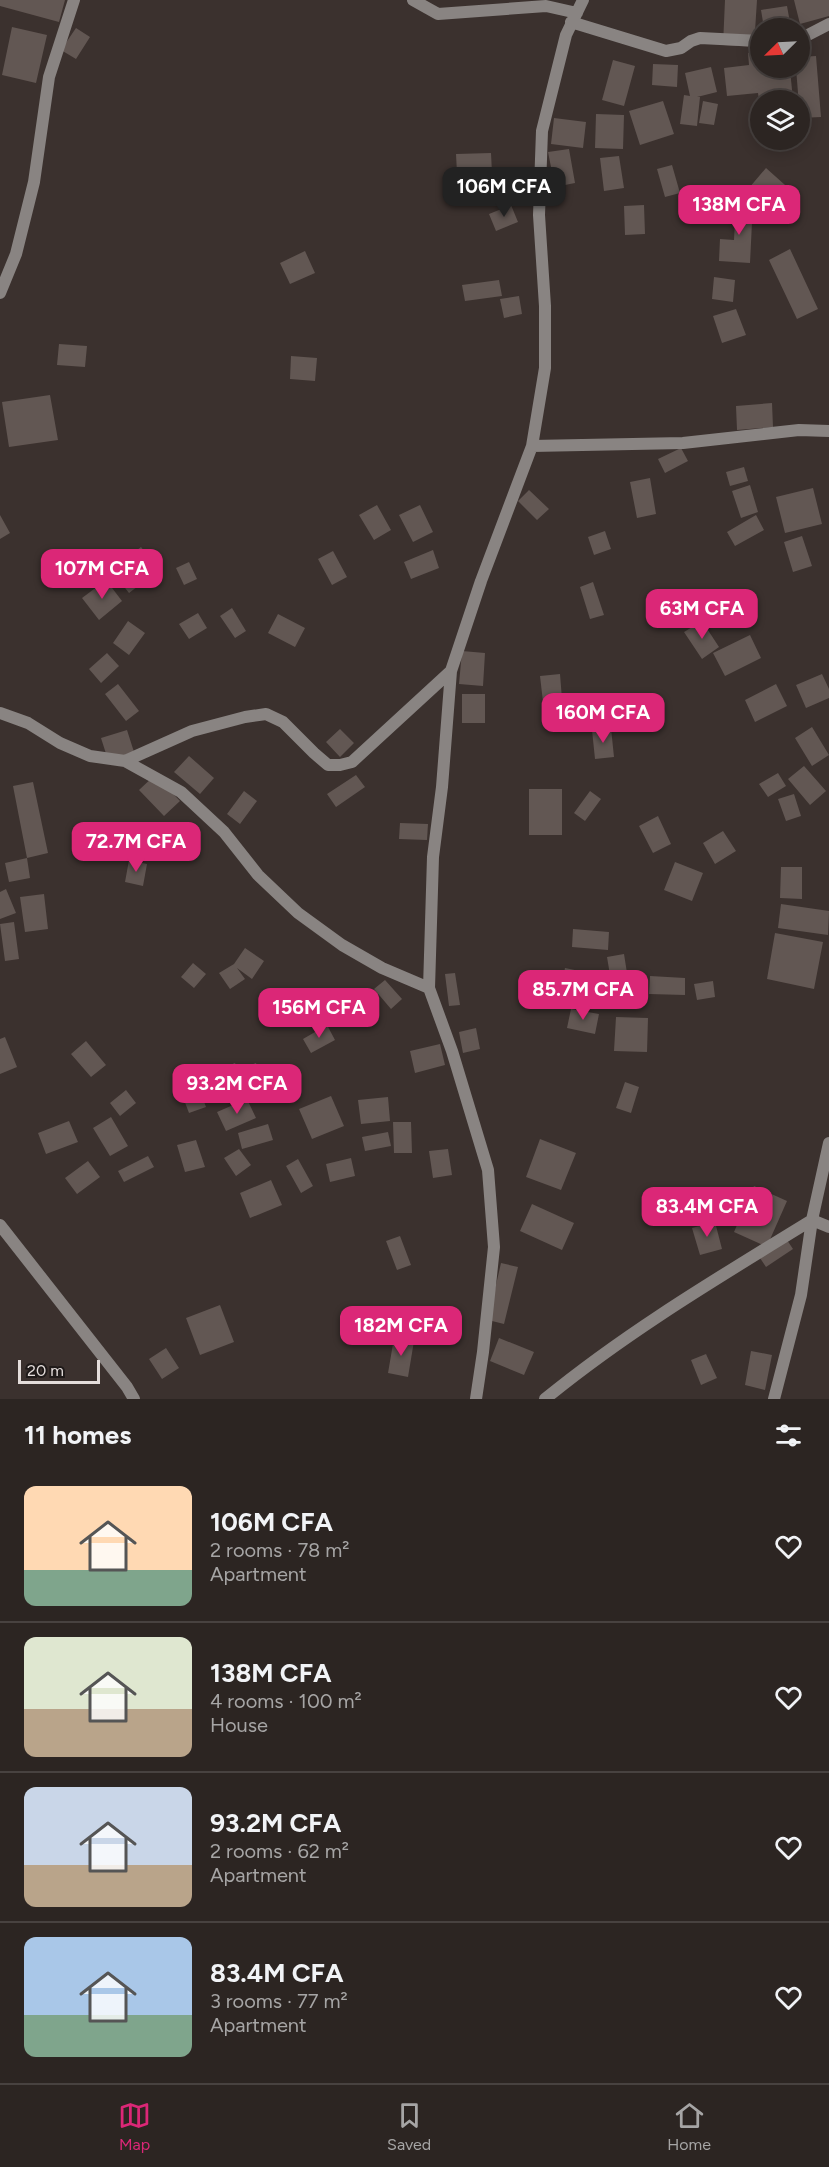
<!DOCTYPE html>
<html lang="en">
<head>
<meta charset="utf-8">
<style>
  body { margin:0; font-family:Figtree,sans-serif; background:#342d2a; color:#f1f3f6; height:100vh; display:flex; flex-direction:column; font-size:22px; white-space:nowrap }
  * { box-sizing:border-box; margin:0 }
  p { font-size:20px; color:#a6a5a5 }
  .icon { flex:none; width:33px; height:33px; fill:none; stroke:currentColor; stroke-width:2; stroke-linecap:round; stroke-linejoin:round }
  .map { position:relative; height:1399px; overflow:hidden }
  .panel { display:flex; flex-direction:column; background:#2c2522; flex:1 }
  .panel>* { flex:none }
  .needle { width:39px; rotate:246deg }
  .buttons { position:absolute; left:750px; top:18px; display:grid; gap:12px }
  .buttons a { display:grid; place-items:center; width:60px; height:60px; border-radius:50%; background:#2c2522; box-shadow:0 3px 15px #0003,0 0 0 2px #484240; font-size:30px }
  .scale { position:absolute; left:18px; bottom:15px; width:82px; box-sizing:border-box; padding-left:6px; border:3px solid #e4dddb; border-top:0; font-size:16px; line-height:21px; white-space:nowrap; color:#e4dddb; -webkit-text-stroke:4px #1f1a19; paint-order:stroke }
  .price { position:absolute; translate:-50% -51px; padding:0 14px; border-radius:12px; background:#db2777; color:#fff; font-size:20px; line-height:39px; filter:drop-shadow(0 2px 3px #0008) }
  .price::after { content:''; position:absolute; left:50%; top:36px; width:18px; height:14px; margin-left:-9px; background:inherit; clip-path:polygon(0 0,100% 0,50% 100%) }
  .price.active { background:#222; color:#fff }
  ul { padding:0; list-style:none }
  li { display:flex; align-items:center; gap:18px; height:150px; padding:0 24px }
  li+li { border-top:2px solid #484240 }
  li span { display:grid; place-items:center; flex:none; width:168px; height:120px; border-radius:12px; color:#555 }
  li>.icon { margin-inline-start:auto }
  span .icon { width:72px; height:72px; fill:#fffc; stroke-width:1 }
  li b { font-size:26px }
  h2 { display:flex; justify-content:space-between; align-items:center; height:72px; padding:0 24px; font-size:26px }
  .tabs { display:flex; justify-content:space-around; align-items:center; height:84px; border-top:2px solid #484240; background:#2c2522; font-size:16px; color:#a6a5a5 }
  .tabs a { display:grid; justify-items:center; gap:3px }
  .tabs .active { color:#db2777 }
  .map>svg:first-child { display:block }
</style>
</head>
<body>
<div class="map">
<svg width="829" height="1399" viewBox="0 0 829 1399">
  <rect width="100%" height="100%" fill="#3b312e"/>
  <path fill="#625753" d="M 0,0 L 65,0 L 59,22 L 0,6 Z
    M 725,0 L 757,0 L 754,47 L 723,45 Z
    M 794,0 L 829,0 L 829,16 L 800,24 Z
    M 787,6 L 791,28 L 764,28 L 761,10 Z
    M 12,27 L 47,35 L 36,83 L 2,75 Z
    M 76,28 L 90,37 L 76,59 L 61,50 Z
    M 760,52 L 760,68 L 769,68 L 770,71 L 790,69 L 793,100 L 759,100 L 758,93 L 727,96 L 724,68 L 749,65 L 748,53 Z
    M 816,56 L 821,117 L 800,118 L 796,68 L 800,68 L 800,57 Z
    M 613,60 L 635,66 L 624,106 L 602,100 Z
    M 653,64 L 678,65 L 677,87 L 652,85 Z
    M 711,67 L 717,92 L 697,97 L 700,97 L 697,126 L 680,124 L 684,95 L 690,96 L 685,73 Z
    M 663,101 L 674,134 L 640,145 L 629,111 Z
    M 703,101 L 718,104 L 714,125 L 699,123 Z
    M 596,114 L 624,115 L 623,149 L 595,148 Z
    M 554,118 L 586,122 L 583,148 L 551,144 Z
    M 569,149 L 575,183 L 555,187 L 548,152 Z
    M 491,153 L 492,173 L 457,173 L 456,154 Z
    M 619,156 L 624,188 L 604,191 L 600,158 Z
    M 672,165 L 680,193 L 665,197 L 657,169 Z
    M 766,168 L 794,193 L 776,212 L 749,188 Z
    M 736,201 L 753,202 L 750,263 L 719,261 L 720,239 L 734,240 Z
    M 511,205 L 518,222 L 496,231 L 489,214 Z
    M 644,205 L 645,234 L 625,235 L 624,206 Z
    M 790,249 L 818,309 L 797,319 L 769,260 Z
    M 305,251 L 315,273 L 290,284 L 280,263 Z
    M 714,277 L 735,280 L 733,302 L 712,299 Z
    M 499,280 L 502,296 L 465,301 L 462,285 Z
    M 519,296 L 522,314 L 504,318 L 500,299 Z
    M 736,309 L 746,335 L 722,343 L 713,316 Z
    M 59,344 L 87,346 L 85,367 L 57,365 Z
    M 291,356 L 317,358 L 315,381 L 290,379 Z
    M 50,395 L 58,440 L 9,447 L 2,402 Z
    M 772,403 L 773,427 L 737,430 L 736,406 Z
    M 681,448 L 688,461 L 665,473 L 658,459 Z
    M 744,467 L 748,481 L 730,486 L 726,472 Z
    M 650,478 L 656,514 L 637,518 L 630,482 Z
    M 750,485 L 758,512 L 741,518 L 732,491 Z
    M 813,488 L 822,524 L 785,533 L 776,497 Z
    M 529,490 L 549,509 L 537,520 L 518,501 Z
    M 377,505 L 391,530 L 374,540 L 359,515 Z
    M 420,505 L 433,532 L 413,542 L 399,515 Z
    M 0,515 L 10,533 L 0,539 Z
    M 756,515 L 764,530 L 735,546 L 727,532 Z
    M 605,531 L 611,549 L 594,555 L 588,537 Z
    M 802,536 L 812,566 L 793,572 L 784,542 Z
    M 141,547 L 159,570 L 129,593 L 111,570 Z
    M 433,550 L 439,568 L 411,579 L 404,562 Z
    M 69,551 L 80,579 L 64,586 L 53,558 Z
    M 333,551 L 347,577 L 332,585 L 318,559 Z
    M 189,562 L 197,579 L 184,585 L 176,568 Z
    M 106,580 L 122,601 L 99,620 L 82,598 Z
    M 593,582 L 604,615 L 590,619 L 580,587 Z
    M 232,608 L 246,631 L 235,638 L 220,616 Z
    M 198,613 L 207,628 L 189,639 L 179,624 Z
    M 278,614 L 305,628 L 295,647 L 268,633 Z
    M 128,621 L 145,633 L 129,655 L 113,643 Z
    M 702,621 L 719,647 L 702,659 L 684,632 Z
    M 750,635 L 761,658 L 725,676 L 713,653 Z
    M 462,651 L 485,653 L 483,686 L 459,684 Z
    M 107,653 L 119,666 L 101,683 L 89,669 Z
    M 560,674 L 562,699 L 543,702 L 540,676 Z
    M 822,674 L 829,689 L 829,698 L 806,708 L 796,685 Z
    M 118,684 L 139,711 L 126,721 L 105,694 Z
    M 776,684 L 787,706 L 755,722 L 745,700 Z
    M 462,694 L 485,694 L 485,723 L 462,723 Z
    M 812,727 L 829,755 L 812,766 L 795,738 Z
    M 611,728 L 614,757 L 595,759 L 592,730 Z
    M 340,729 L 354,743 L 340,757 L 326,742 Z
    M 127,730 L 134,752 L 108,760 L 101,738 Z
    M 189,756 L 214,778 L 200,794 L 174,772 Z
    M 804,766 L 826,791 L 810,805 L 788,779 Z
    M 778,773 L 786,786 L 768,797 L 759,784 Z
    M 155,775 L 180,801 L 164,816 L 139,790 Z
    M 356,775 L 365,787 L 336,807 L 327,794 Z
    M 33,782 L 48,853 L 27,858 L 13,786 Z
    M 529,789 L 562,789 L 562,835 L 529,835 Z
    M 244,791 L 257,801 L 240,824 L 227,814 Z
    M 590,791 L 601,799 L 585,821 L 574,813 Z
    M 794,794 L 801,816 L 786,821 L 778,799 Z
    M 658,816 L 671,844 L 653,853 L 639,826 Z
    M 400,823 L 428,824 L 427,840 L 399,839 Z
    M 723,831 L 736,851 L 715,864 L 703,843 Z
    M 27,858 L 30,878 L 9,882 L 5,863 Z
    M 129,860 L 147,864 L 143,886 L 125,882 Z
    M 675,862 L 703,873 L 692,901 L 664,890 Z
    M 781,867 L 802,867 L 802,899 L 780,898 Z
    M 6,889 L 16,913 L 0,919 L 0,892 Z
    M 44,894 L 48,929 L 25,932 L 20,897 Z
    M 781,904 L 829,911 L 828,935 L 778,928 Z
    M 14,922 L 19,959 L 5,961 L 0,924 Z
    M 573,929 L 609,932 L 608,950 L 572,947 Z
    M 775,933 L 823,942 L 814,989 L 767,979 Z
    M 245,948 L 264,961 L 252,979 L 237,968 L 245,979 L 230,989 L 219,973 L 234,964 Z
    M 624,954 L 627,973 L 610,975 L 607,957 Z
    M 193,963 L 206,974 L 194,988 L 181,977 Z
    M 565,968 L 599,975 L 593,1004 L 559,997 Z
    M 455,973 L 460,1005 L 449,1006 L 445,974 Z
    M 650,976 L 685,978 L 685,995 L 649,994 Z
    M 385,980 L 402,999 L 391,1009 L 374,989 Z
    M 713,981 L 715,997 L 697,1000 L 694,984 Z
    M 571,1009 L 599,1014 L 595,1034 L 567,1028 Z
    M 616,1017 L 648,1018 L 647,1052 L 614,1051 Z
    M 327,1025 L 335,1040 L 311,1053 L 303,1039 Z
    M 476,1028 L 480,1049 L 463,1053 L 459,1032 Z
    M 5,1037 L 17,1067 L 0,1074 L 0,1039 Z
    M 86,1041 L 106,1065 L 91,1077 L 71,1054 Z
    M 440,1044 L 445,1065 L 415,1073 L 410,1051 Z
    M 235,1063 L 238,1070 L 256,1063 L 262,1080 L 245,1086 L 248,1094 L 227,1102 L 215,1071 Z
    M 195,1078 L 206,1107 L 189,1113 L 178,1084 Z
    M 625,1082 L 639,1087 L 631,1113 L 616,1108 Z
    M 126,1090 L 136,1103 L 120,1116 L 110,1103 Z
    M 331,1096 L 344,1126 L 312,1139 L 299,1109 Z
    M 388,1097 L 390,1121 L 361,1124 L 358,1100 Z
    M 247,1099 L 256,1118 L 226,1131 L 217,1112 Z
    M 111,1117 L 128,1146 L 110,1156 L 93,1128 Z
    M 69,1121 L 78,1142 L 46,1154 L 38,1133 Z
    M 393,1122 L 411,1122 L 412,1153 L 394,1153 Z
    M 268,1124 L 273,1140 L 242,1149 L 238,1133 Z
    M 388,1132 L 391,1146 L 365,1151 L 362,1137 Z
    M 540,1139 L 576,1153 L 561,1190 L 526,1177 Z
    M 196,1140 L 205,1167 L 185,1172 L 177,1145 Z
    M 239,1149 L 251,1165 L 236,1176 L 224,1158 Z
    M 448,1149 L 452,1175 L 433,1178 L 429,1151 Z
    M 148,1156 L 154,1167 L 124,1182 L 118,1171 Z
    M 351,1158 L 355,1176 L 330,1182 L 326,1164 Z
    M 298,1159 L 313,1186 L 301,1193 L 286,1166 Z
    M 88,1161 L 100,1177 L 77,1194 L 65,1178 Z
    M 271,1180 L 282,1205 L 250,1218 L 240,1193 Z
    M 754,1186 L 787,1201 L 768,1244 L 783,1234 L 793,1249 L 766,1267 L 756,1252 L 765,1246 L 734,1232 Z
    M 532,1204 L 574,1223 L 562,1250 L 520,1231 Z
    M 715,1222 L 722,1249 L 700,1255 L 692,1228 Z
    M 400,1236 L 411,1265 L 397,1270 L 386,1241 Z
    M 501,1263 L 518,1267 L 504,1324 L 488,1320 Z
    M 220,1305 L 234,1342 L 200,1355 L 186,1318 Z
    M 394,1338 L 414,1341 L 408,1377 L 388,1373 Z
    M 499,1338 L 534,1352 L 524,1375 L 490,1361 Z
    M 166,1348 L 179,1368 L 162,1379 L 149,1359 Z
    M 751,1351 L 772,1355 L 765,1390 L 745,1385 Z
    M 706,1354 L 717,1378 L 701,1385 L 691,1360 Z"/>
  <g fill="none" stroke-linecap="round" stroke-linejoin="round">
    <path stroke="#898482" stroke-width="12" d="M 413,0 L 438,14 L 546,6 L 577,13
      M 571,22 L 666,51 L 681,48 L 691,41 L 700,38 L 760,41
      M 800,39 L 829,24
      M 0,293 L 16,254 L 34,182 L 49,77 L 74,0
      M 532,446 L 683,443 L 799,430 L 829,431
      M 0,713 L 28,723 L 60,743 L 90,756 L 125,761 L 181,792 L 224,832 L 258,875 L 298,913 L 342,945 L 382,968 L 429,988
      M 125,761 L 192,731 L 245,717 L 266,714 L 283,722 L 314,753 L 328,765 L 340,765 L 352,762 L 451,671
      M 0,1225 L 127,1387 L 134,1399
      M 476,1399 L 483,1352 L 494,1247 L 488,1170 L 452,1051 L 429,988 L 433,857 L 442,787 L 451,671 L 481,581 L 532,446 L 545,368 L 545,306 L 539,215 L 542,131 L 566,35 L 583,0
      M 545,1399 C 628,1331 721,1276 812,1220 L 829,1227
      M 774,1399 L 801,1295 L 812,1220 L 829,1143"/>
  </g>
</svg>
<div class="buttons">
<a><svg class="needle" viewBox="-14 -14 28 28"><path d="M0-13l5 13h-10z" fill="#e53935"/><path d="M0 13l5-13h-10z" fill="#a6a5a5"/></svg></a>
<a><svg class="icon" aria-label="layers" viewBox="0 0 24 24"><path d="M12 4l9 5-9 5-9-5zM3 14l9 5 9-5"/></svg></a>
</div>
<div class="scale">20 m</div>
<b class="price active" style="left:504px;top:218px">106M CFA</b>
<b class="price" style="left:739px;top:236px">138M CFA</b>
<b class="price" style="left:102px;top:600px">107M CFA</b>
<b class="price" style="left:702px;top:640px">63M CFA</b>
<b class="price" style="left:603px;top:744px">160M CFA</b>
<b class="price" style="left:136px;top:873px">72.7M CFA</b>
<b class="price" style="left:583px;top:1021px">85.7M CFA</b>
<b class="price" style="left:319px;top:1039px">156M CFA</b>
<b class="price" style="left:237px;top:1115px">93.2M CFA</b>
<b class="price" style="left:707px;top:1238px">83.4M CFA</b>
<b class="price" style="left:401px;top:1357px">182M CFA</b>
</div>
<section class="panel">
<h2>11 homes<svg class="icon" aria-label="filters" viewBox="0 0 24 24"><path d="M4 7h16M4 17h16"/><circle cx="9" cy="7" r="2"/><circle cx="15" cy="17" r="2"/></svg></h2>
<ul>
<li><span style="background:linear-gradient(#ffd9b3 70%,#7fa58c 0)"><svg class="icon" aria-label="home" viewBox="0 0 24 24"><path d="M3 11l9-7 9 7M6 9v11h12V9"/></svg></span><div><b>106M CFA</b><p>2 rooms · 78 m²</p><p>Apartment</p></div><svg class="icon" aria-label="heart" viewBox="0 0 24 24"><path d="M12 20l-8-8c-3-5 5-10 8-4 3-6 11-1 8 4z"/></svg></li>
<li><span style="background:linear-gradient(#dfe7d0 60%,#b9a48a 0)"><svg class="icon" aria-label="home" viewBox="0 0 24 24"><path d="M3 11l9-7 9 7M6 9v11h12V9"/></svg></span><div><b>138M CFA</b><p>4 rooms · 100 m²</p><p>House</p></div><svg class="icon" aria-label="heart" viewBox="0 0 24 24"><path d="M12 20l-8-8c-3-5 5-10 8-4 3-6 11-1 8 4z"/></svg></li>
<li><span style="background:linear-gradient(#c9d6e8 65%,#b9a48a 0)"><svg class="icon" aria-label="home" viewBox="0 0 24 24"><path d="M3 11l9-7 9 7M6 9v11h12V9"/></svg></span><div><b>93.2M CFA</b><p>2 rooms · 62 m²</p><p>Apartment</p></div><svg class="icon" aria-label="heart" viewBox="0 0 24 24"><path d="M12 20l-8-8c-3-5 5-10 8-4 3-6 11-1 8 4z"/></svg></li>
<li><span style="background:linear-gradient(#a9c7e8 65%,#7fa58c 0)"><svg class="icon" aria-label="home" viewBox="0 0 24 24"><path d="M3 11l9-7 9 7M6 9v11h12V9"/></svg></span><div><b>83.4M CFA</b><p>3 rooms · 77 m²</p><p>Apartment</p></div><svg class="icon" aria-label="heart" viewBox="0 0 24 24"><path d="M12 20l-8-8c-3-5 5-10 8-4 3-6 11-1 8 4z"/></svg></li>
</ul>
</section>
<nav class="tabs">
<a class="active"><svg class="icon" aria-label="map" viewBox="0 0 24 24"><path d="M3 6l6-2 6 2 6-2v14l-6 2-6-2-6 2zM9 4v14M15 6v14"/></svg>Map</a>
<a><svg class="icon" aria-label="saved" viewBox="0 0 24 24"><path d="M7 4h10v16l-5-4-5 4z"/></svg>Saved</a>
<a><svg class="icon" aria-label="home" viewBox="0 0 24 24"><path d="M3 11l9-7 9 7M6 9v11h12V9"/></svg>Home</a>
</nav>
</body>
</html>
